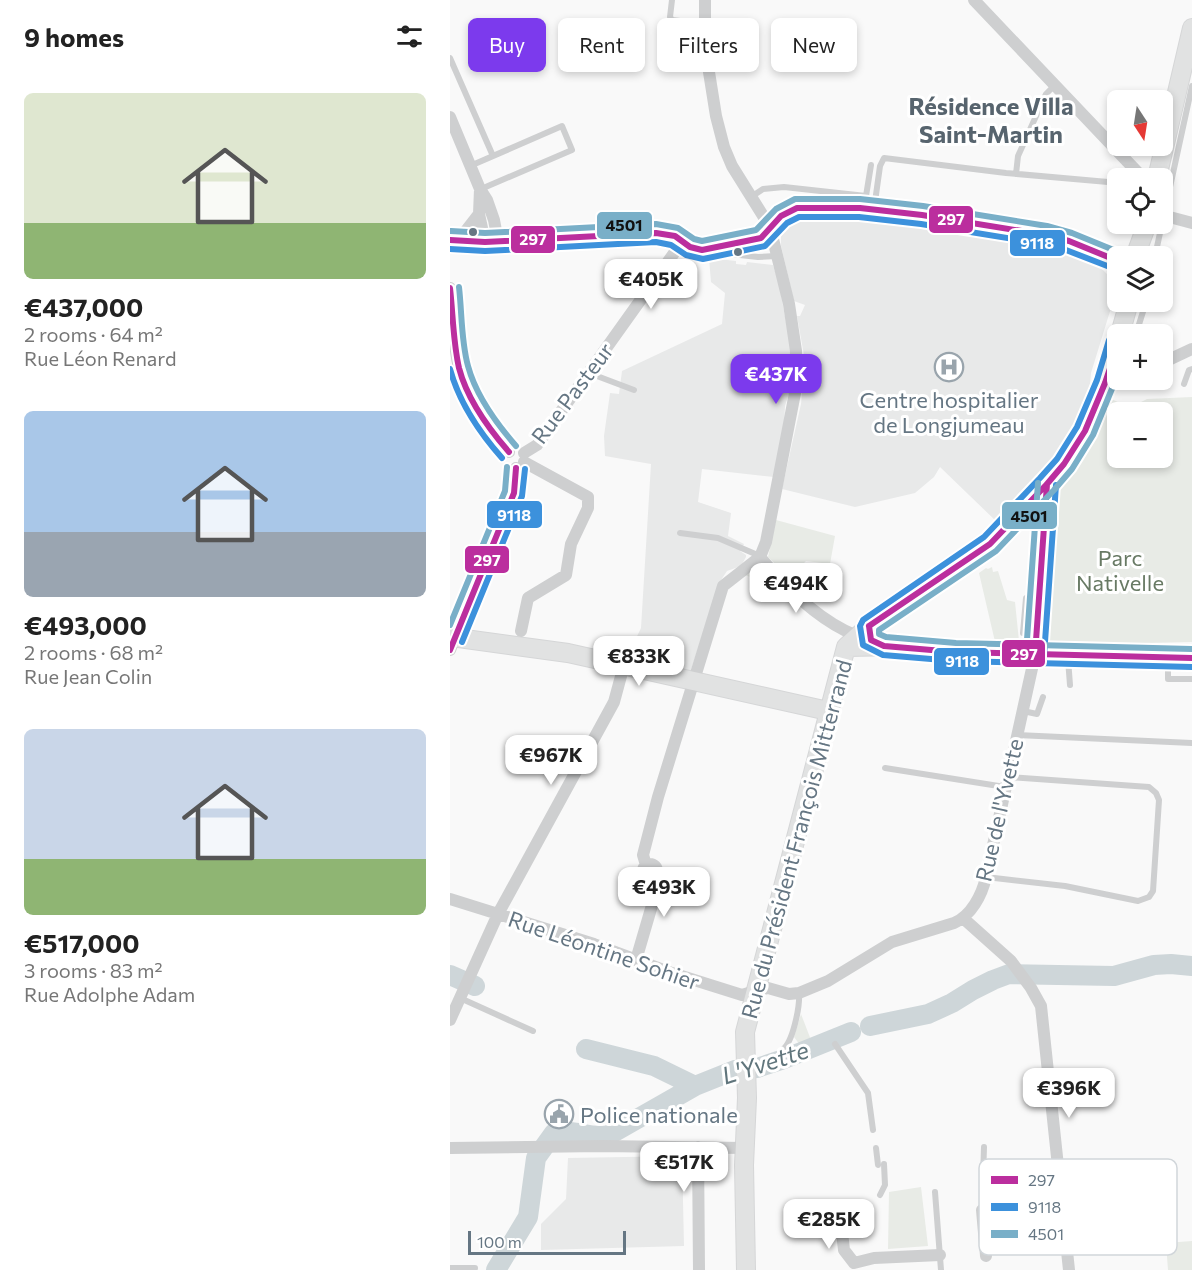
<!DOCTYPE html>
<html lang="en">
<head>
<meta charset="utf-8">
<style>
  body { margin:0; font-family:Commissioner,sans-serif; background:#f2f2f2; color:#222; height:100vh; display:flex; flex-direction:column; font-size:22px; white-space:nowrap }
  * { box-sizing:border-box; margin:0 }
  p { font-size:20px; color:#767676 }
  .icon { flex:none; width:33px; height:33px; fill:none; stroke:currentColor; stroke-width:2; stroke-linecap:round; stroke-linejoin:round }
  .map { position:relative; flex:1; overflow:hidden }
  .details { display:flex; flex-direction:column; background:#fff; width:450px }
  .details>* { flex:none }
  .top-card { position:absolute; left:18px; top:18px; width:570px; height:54px; display:flex; gap:12px }
  .needle { width:39px; rotate:168deg }
  .buttons { position:absolute; left:657px; top:90px; display:grid; gap:12px }
  .buttons a { display:grid; place-items:center; width:66px; height:66px; border-radius:9px; background:#fff; box-shadow:0 3px 9px #0003; font-size:30px }
  .scale { position:absolute; left:18px; bottom:15px; width:158px; box-sizing:border-box; padding-left:6px; border:3px solid #657683; border-top:0; font-size:16px; line-height:21px; white-space:nowrap; color:#657683; -webkit-text-stroke:4px #fff; paint-order:stroke }
  .price { position:absolute; translate:-50% -51px; padding:0 14px; border-radius:12px; background:#fff; color:#222; font-size:20px; line-height:39px; filter:drop-shadow(0 2px 3px #0008) }
  .price::after { content:''; position:absolute; left:50%; top:36px; width:18px; height:14px; margin-left:-9px; background:inherit; clip-path:polygon(0 0,100% 0,50% 100%) }
  .price.selected { background:#7c3aed; color:#fff }
  ul { padding:0; list-style:none }
  li { display:grid; align-content:center; gap:12px; height:318px; padding:0 24px }
  li span { display:grid; place-items:center; height:186px; border-radius:9px; color:#555 }
  li>.icon { margin-inline-start:auto }
  span .icon { width:108px; height:108px; fill:#fffc; stroke-width:1 }
  li b { font-size:26px }
  h2 { display:flex; justify-content:space-between; align-items:center; height:72px; padding:0 24px; font-size:26px }
  .pill { padding:0 21px; border-radius:9px; background:#fff; box-shadow:0 3px 9px #0003; font-size:21px; line-height:54px }
  .pill.selected { background:#7c3aed; color:#fff }
  main { display:flex; flex:1; min-height:0 }
  .map>svg:first-child { display:block }
</style>
</head>
<body>
<main>
<section class="details">
<h2>9 homes<svg class="icon" aria-label="filters" viewBox="0 0 24 24"><path d="M4 7h16M4 17h16"/><circle cx="9" cy="7" r="2"/><circle cx="15" cy="17" r="2"/></svg></h2>
<ul>
<li><span style="background:linear-gradient(#dfe7d0 70%,#8fb573 0)"><svg class="icon" aria-label="home" viewBox="0 0 24 24"><path d="M3 11l9-7 9 7M6 9v11h12V9"/></svg></span><div><b>€437,000</b><p>2 rooms · 64 m²</p><p>Rue Léon Renard</p></div></li>
<li><span style="background:linear-gradient(#a9c7e8 65%,#9aa5b1 0)"><svg class="icon" aria-label="home" viewBox="0 0 24 24"><path d="M3 11l9-7 9 7M6 9v11h12V9"/></svg></span><div><b>€493,000</b><p>2 rooms · 68 m²</p><p>Rue Jean Colin</p></div></li>
<li><span style="background:linear-gradient(#c9d6e8 70%,#8fb573 0)"><svg class="icon" aria-label="home" viewBox="0 0 24 24"><path d="M3 11l9-7 9 7M6 9v11h12V9"/></svg></span><div><b>€517,000</b><p>3 rooms · 83 m²</p><p>Rue Adolphe Adam</p></div></li>
</ul>
</section>
<div class="map">
<svg width="742" height="1270" viewBox="0 0 742 1270">
  <rect width="100%" height="100%" fill="#f9f9f9"/>
  <path fill="#e8e9e9" d="M 356,216 L 416,219 L 603,245 L 646,263 L 660,277 L 665,285 L 665,295 L 641,373 L 639,394 L 635,404 L 621,431 L 601,461 L 548,523 L 490,467 L 484,477 L 465,493 L 405,507 L 332,489 L 351,404 L 355,361 L 347,316 L 350,316 L 355,305 L 344,301 L 331,246 L 331,233 L 338,222 Z
    M 259,258 L 286,261 L 286,264 L 296,265 L 297,262 L 323,265 L 329,284 L 342,355 L 342,384 L 335,406 L 334,427 L 324,477 L 252,469 L 248,502 L 281,513 L 278,536 L 294,544 L 290,551 L 296,555 L 296,557 L 291,566 L 277,571 L 269,583 L 240,673 L 177,657 L 191,628 L 201,464 L 155,456 L 154,436 L 160,393 L 169,394 L 172,371 L 272,324 L 275,293 L 261,282 Z
    M 232,1156 L 234,1246 L 91,1250 L 91,1224 L 116,1199 L 118,1158 Z"/>
  <path fill="#e8ebe6" fill-rule="evenodd" d="M 657,397 L 670,403 L 687,404 L 697,399 L 742,397 L 742,642 L 595,645 L 601,502 L 606,486 ZM 668,412 L 712,412 L 712,458 L 668,458 Z
    M 326,520 L 385,536 L 380,564 L 356,561 L 340,578 L 318,557 Z
    M 309,564 L 331,586 L 294,575 Z
    M 542,567 L 543,572 L 548,571 L 557,600 L 565,602 L 569,641 L 553,649 L 546,646 L 529,573 L 536,568 L 538,569 Z
    M 351,1014 L 361,1040 L 350,1045 L 344,1037 Z
    M 471,1187 L 478,1246 L 438,1249 L 439,1192 Z
    M 742,1241 L 742,1270 L 718,1270 L 716,1243 Z"/>
  <g fill="none" stroke-linecap="round" stroke-linejoin="round">
    <path stroke="#ced6d9" stroke-width="20" d="M 0,975 L 25,986
      M 420,1026 L 478,1014 L 502,1003 L 523,990 L 543,980 L 559,974 L 664,976 L 704,965 L 721,964 L 742,966
      M 136,1049 L 204,1066 L 245,1086
      M 46,1270 L 78,1217 L 86,1158 L 104,1133 C 122,1128 140,1139 159,1135 L 245,1086 L 285,1070 L 307,1068 L 334,1059 L 401,1032"/>
    <g stroke="#d5d6d7" stroke-width="20">
      <path id="secondary" d="M 707,178 L 742,28
        M 686,254 L 697,224
        M 670,334 L 679,302
        M 0,637 L 118,653 L 378,711
        M 396,647 L 451,646 L 505,652 L 564,655 L 742,658
        M 585,655 L 597,484
        M 296,1270 L 294,1165 L 297,1098 L 295,1032 L 396,647 L 419,626 L 540,544 L 597,484 L 614,464 L 635,431 L 655,383 L 668,343"/>
    </g>
    <path stroke="#cecfd0" stroke-width="6" d="M 222,0 L 220,17 L 222,20 L 254,24
      M 0,58 L 43,156
      M 20,166 L 112,126 L 122,150 L 31,189
      M 566,174 L 568,156 L 596,94 L 605,85
      M 301,197 L 313,189 L 334,187 L 416,196 L 421,165
      M 424,209 L 430,166 L 434,158 L 556,173 L 658,182
      M 262,252 L 308,257 L 326,256
      M 705,256 L 742,86
      M 686,334 L 696,302
      M 139,373 L 184,390
      M 734,384 L 739,370 L 742,369
      M 230,533 L 268,538 L 310,556
      M 573,633 L 576,598 L 588,595
      M 618,659 L 620,685
      M 718,661 L 718,679 L 742,679
      M 573,711 L 587,714 L 593,697
      M 567,735 L 742,743
      M 435,768 L 555,787
      M 536,877 L 615,886 L 688,901 L 699,897 L 703,891 L 709,800 L 706,793 L 699,787 L 558,777
      M 10,998 L 83,1031
      M 385,1044 L 418,1093 L 423,1130
      M 332,1050 C 343,1043 350,1006 349,993
      M 426,1148 L 428,1165
      M 485,1192 L 491,1270
      M 430,1195 L 435,1185 L 434,1164
      M 532,1210 L 534,1147
      M 0,1268 L 25,1268"/>
    <path stroke="#cecfd0" stroke-width="12" d="M 255,0 L 255,47 L 266,116 L 274,147 L 282,166 L 320,227 L 339,304 L 346,351 L 345,393 L 316,542 L 310,557
      M 524,0 L 693,178
      M 0,117 L 30,189 L 37,200 L 44,220 L 48,241
      M 30,189 L 29,214 L 35,242
      M 712,215 L 742,223
      M 0,238 L 15,232 L 29,214
      M 0,240 L 35,242 L 206,233 L 225,236 L 240,247 L 252,250 L 311,238 L 331,216 L 347,208 L 410,208 L 472,215 L 596,235 L 619,241 L 668,261
      M 0,288 C 3,314 3,342 9,368 C 15,394 40,432 59,452
      M 712,363 L 742,349
      M 655,383 L 674,380
      M 74,453 L 87,445 L 232,242
      M 310,557 C 336,588 369,621 407,636
      M 71,631 L 78,598 L 116,575 L 121,544 L 138,508 L 138,497 L 74,462
      M 0,650 L 64,493 L 66,468
      M193 871a7 7 0 1 1 14 0a7 7 0 1 1-14 0Z
      M 196,865 L 193,855 L 208,797 L 273,586 L 310,557
      M 0,899 L 144,944 L 222,973 L 292,995 L 308,990 L 318,988 L 339,994 L 349,993 L 378,981 L 442,942 L 504,923 C 521,916 532,895 536,877 L 585,655
      M 514,919 L 561,961 L 581,988 L 591,1006 L 619,1270
      M 186,960 L 205,895 L 199,878
      M 0,1020 L 48,914 L 164,702 L 174,665
      M 248,1147 L 249,1270
      M 0,1148 L 152,1146 L 294,1148
      M 532,1210 L 536,1256
      M 391,1223 L 394,1250 L 404,1263
      M 404,1263 L 424,1258 L 490,1255"/>
    <use href="#secondary" stroke="#e1e2e2" stroke-width="18"/>
    <g stroke="#fff" stroke-width="10">
      <path id="bus-1" d="M 0,240 L 35,242 L 206,233 L 225,236 L 240,247 L 252,250 L 311,238 L 331,216 L 347,208 L 410,208 L 472,215 L 596,235 L 619,241 L 668,261
        M 0,288 C 3,314 3,342 9,368 C 17,399 38,428 59,452
        M 419,626 L 540,544 L 597,484 L 614,464 L 635,431 L 655,383 L 668,345
        M 419,626 L 421,640 L 434,646 L 505,652 L 742,658
        M 0,650 L 64,493 L 66,468
        M 585,655 L 597,484"/>
    </g>
    <g stroke="#fff" stroke-width="10">
      <path id="bus-2" d="M 0,249 L 35,251 L 206,242 L 221,245 L 236,255 L 253,259 L 315,246 L 337,223 L 349,217 L 409,217 L 471,224 L 594,244 L 616,250 L 665,269
        M 659,340 L 647,380 L 627,427 L 607,459 L 590,478 L 534,537 L 413,620 L 410,626 L 413,645 L 433,655 L 505,661 L 742,667
        M 0,369 C 9,402 29,432 52,458
        M 12,642 L 72,496 L 75,469
        M 594,656 L 606,485"/>
    </g>
    <g stroke="#fff" stroke-width="10">
      <path id="bus-3" d="M 1,231 L 35,233 L 206,224 L 228,228 L 244,239 L 252,241 L 306,230 L 326,209 L 345,199 L 410,199 L 473,206 L 597,226 L 622,233 L 671,253
        M 9,287 C 12,313 11,341 18,366 C 26,396 46,423 66,446
        M 668,374 L 643,435 L 622,469 L 604,490 L 546,551 L 429,630 L 429,634 L 436,637 L 506,643 L 742,649
        M 0,625 L 55,491 L 57,467
        M 576,654 L 588,483"/>
    </g>
    <use href="#bus-1" stroke="#bb2e9e" stroke-width="6"/>
    <use href="#bus-2" stroke="#3c91dc" stroke-width="6"/>
    <use href="#bus-3" stroke="#79afc8" stroke-width="6"/>
  </g>
  <defs>
    <g id="hospital-ring" transform="scale(1.5)"><circle r="9.5" fill="#fff" stroke="#99a4ac" stroke-width="1.5"/><path d="M-5-5h3v3.5h4V-5h3V5h-3V1.5h-4V5h-3Z" fill="#99a4ac"/></g>
    <g id="civic-ring" transform="scale(1.5)"><circle r="9.5" fill="#fff" stroke="#99a4ac" stroke-width="1.5"/><path d="M-.6-6.5H3V-4.5H.6V-3L4-1V1h2V6H-6V1h2V-1L-.6-3ZM-1.2 2.5V6h2.4V2.5Z" fill="#99a4ac"/></g>
  </defs>
  <g fill-rule="evenodd">
    <use href="#hospital-ring" x="499" y="367"/>
    <use href="#civic-ring" x="109" y="1114"/>
  </g>
  <g fill="#657683" stroke="#fff" stroke-width="2">
    <circle cx="23" cy="232" r="5"/>
    <circle cx="288" cy="252" r="5"/>
  </g>
  <g text-anchor="middle" dominant-baseline="central" stroke-width="6" stroke-linejoin="round" paint-order="stroke">
    <g font-size="22" fill="#657683" stroke="#fff">
      <text transform="translate(122 393) rotate(-53)">Rue Pasteur</text>
      <text transform="translate(549 810) rotate(-77)">Rue de l'Yvette</text>
      <text transform="translate(346 839) rotate(-75)">Rue du Président François Mitterrand</text>
      <text transform="translate(154 950) rotate(19)">Rue Léontine Sohier</text>
    </g>
    <g font-size="22" fill="#657683" stroke="#fff">
      <text x="499" y="399">Centre hospitalier<tspan x="499" dy="25">de Longjumeau</tspan></text>
      <text x="130" y="1114" text-anchor="start">Police nationale</text>
    </g>
    <g font-size="22" fill="#687a64" stroke="#fff">
      <text x="670" y="557">Parc<tspan x="670" dy="25">Nativelle</tspan></text>
    </g>
    <g font-size="24" font-weight="bold" fill="#57646e" stroke="#fff">
      <text x="541" y="105">Résidence Villa<tspan x="541" dy="28">Saint-Martin</tspan></text>
    </g>
    <g font-size="24" font-style="italic" fill="#60757c" stroke="#fff">
      <text transform="translate(315 1062) rotate(-18)">L'Yvette</text>
    </g>
  </g>
  <rect x="529" y="1159" width="198" height="96" rx="9" fill="#fff" stroke="#d1d6da" stroke-width="1.5"/>
  <rect x="541" y="1176" width="27" height="8" fill="#bb2e9e"/>
  <rect x="541" y="1203" width="27" height="8" fill="#3c91dc"/>
  <rect x="541" y="1230" width="27" height="8" fill="#79afc8"/>
  <g font-size="16" fill="#657683">
    <text x="578" y="1186">297</text>
    <text x="578" y="1213">9118</text>
    <text x="578" y="1240">4501</text>
  </g>
  <g stroke="#fff" stroke-width="2">
    <rect x="478" y="205" width="46" height="29" rx="6" fill="#bb2e9e"/>
    <rect x="146" y="211" width="57" height="29" rx="6" fill="#79afc8"/>
    <rect x="60" y="225" width="46" height="29" rx="6" fill="#bb2e9e"/>
    <rect x="559" y="229" width="57" height="28" rx="6" fill="#3c91dc"/>
    <rect x="36" y="500" width="57" height="29" rx="6" fill="#3c91dc"/>
    <rect x="551" y="501" width="57" height="29" rx="6" fill="#79afc8"/>
    <rect x="14" y="545" width="46" height="29" rx="6" fill="#bb2e9e"/>
    <rect x="551" y="639" width="45" height="29" rx="6" fill="#bb2e9e"/>
    <rect x="483" y="647" width="57" height="29" rx="6" fill="#3c91dc"/>
  </g>
  <g font-size="16" text-anchor="middle" font-weight="bold" fill="#fff">
    <text x="501" y="225">297</text>
    <text x="83" y="245">297</text>
    <text x="587" y="249">9118</text>
    <text x="64" y="521">9118</text>
    <text x="37" y="566">297</text>
    <text x="574" y="660">297</text>
    <text x="512" y="667">9118</text>
  </g>
  <g font-size="16" text-anchor="middle" font-weight="bold" fill="#111">
    <text x="174" y="231">4501</text>
    <text x="579" y="522">4501</text>
  </g>
</svg>
<div class="buttons">
<a><svg class="needle" viewBox="-14 -14 28 28"><path d="M0-13l5 13h-10z" fill="#e53935"/><path d="M0 13l5-13h-10z" fill="#767676"/></svg></a>
<a><svg class="icon" aria-label="locate" viewBox="0 0 24 24"><circle cx="12" cy="12" r="6"/><path d="M12 2v4M12 18v4M2 12h4M18 12h4"/></svg></a>
<a><svg class="icon" aria-label="layers" viewBox="0 0 24 24"><path d="M12 4l9 5-9 5-9-5zM3 14l9 5 9-5"/></svg></a>
<a>+</a>
<a>−</a>
</div>
<div class="scale">100 m</div>
<b class="price" style="left:201px;top:310px">€405K</b>
<b class="price selected" style="left:326px;top:405px">€437K</b>
<b class="price" style="left:346px;top:614px">€494K</b>
<b class="price" style="left:189px;top:687px">€833K</b>
<b class="price" style="left:101px;top:786px">€967K</b>
<b class="price" style="left:214px;top:918px">€493K</b>
<b class="price" style="left:619px;top:1119px">€396K</b>
<b class="price" style="left:234px;top:1193px">€517K</b>
<b class="price" style="left:379px;top:1250px">€285K</b>
<div class="top-card">
<a class="pill selected">Buy</a>
<a class="pill">Rent</a>
<a class="pill">Filters</a>
<a class="pill">New</a>
</div>
</div>
</main>
</body>
</html>
